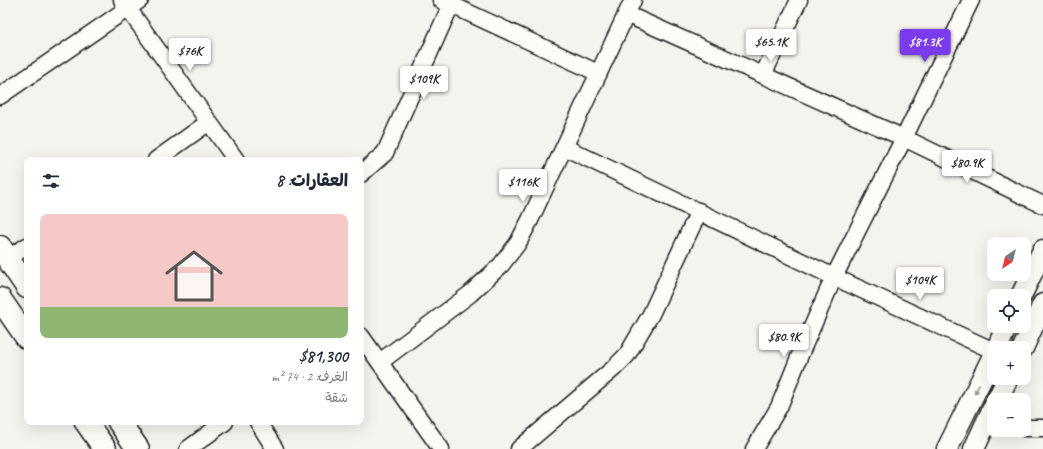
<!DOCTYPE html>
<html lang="ar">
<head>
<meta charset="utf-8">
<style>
  body { margin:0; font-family:Caveat,"Playpen Sans Arabic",sans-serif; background:#f6f6f7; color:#1f2937; direction:rtl; height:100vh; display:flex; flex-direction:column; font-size:15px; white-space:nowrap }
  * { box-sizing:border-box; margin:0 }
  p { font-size:13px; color:#747a83 }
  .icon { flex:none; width:22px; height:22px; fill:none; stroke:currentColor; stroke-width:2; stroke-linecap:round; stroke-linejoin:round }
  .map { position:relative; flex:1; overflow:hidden; direction:ltr }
  .details { position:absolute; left:24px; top:157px; width:340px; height:268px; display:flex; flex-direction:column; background:#fff; border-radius:8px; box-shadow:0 4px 16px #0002; direction:rtl }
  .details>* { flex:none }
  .needle { width:26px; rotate:215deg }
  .tools { position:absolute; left:987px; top:237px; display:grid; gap:8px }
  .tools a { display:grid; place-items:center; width:44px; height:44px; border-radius:8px; background:#fff; box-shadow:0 4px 16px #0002; font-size:20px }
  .price { position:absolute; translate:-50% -34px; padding:0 9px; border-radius:4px; background:#fff; color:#222; font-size:13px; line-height:26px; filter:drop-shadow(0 1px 2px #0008) }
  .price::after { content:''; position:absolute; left:50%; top:24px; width:12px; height:9px; margin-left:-6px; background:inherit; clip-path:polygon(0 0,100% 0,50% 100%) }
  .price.on { background:#7c3aed; color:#fff }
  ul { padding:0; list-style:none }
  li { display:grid; align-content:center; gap:8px; height:212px; padding:0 16px }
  li span { display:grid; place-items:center; height:124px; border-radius:8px; color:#555 }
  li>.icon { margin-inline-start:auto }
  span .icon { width:72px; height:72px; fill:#fffc; stroke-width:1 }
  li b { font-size:17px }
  h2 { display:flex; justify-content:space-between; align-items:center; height:48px; padding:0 16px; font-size:17px }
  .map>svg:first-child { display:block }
</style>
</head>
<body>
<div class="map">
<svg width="1043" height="449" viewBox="0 0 1043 449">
  <rect width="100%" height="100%" fill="#f4f3ee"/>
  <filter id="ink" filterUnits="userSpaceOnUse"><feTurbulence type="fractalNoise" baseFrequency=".025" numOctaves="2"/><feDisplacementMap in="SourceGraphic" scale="8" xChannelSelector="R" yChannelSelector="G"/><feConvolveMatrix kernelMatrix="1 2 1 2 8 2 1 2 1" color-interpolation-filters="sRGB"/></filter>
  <g filter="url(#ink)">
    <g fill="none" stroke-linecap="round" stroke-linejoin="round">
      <g stroke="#1c1c1c" stroke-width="19">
        <path id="minor" d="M 122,0 L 236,160
          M 441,0 L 598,73
          M 626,14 L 904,138 L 1043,205
          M 763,75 L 799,0
          M 0,96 L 140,0
          M 564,147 L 834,277 L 994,351
          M 156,160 L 209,122
          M 361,174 L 385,153 L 453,0
          M 8,258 L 27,246
          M 361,336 L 441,449
          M 380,362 L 470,294 L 501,265 L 518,243 L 530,220 L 633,0
          M 258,422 L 275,449
          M 1024,428 L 1043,428
          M 188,449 L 225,422
          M 519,449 L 613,369 L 627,355 L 651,314 L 699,211
          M 754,449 L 779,407 L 802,350 L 834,277 L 904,138 L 971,0"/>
      </g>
      <g stroke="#1c1c1c" stroke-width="23">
        <path id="tertiary" d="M 1021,296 L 1043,250
          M 997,348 L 1007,326
          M 1023,348 L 1043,304
          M 997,400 L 1008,378
          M 947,449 L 994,354
          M 974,449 L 994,406"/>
      </g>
      <g stroke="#1c1c1c" stroke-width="25">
        <path id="primary" d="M 0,247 L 27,287
          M 0,299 L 27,338
          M 86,422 L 105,449
          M 119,422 L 138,449"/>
      </g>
      <use href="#minor" stroke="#fdfcf7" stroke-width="16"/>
      <use href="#tertiary" stroke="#fdfcf7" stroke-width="20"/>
      <use href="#primary" stroke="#fdfcf7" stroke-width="22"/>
    </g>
    <defs><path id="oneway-solid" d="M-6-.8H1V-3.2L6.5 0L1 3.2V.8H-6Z"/></defs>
    <use fill="#989794" href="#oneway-solid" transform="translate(977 389) rotate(116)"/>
  </g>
</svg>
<div class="tools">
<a><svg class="needle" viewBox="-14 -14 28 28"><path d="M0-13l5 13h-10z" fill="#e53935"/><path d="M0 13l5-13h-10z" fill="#747a83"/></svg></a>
<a><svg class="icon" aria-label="locate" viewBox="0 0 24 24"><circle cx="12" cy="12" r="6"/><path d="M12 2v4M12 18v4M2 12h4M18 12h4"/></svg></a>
<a>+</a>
<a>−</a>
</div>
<b class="price" style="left:771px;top:63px">$65.1K</b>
<b class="price on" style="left:925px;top:63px">$81.3K</b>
<b class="price" style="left:190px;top:72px">$76K</b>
<b class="price" style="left:424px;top:100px">$109K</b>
<b class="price" style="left:967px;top:184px">$80.9K</b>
<b class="price" style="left:523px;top:203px">$116K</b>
<b class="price" style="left:920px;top:301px">$104K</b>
<b class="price" style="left:784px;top:358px">$80.9K</b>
<section class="details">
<h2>العقارات: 8<svg class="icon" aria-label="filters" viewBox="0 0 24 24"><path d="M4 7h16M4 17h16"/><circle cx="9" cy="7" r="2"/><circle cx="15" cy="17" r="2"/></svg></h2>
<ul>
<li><span style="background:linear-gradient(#f6c9c9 75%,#8fb573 0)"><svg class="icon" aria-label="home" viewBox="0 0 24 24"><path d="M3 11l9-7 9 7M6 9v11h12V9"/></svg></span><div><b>$81,300</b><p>الغرف: 2 · 74 m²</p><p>شقة</p></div></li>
</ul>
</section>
</div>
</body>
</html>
